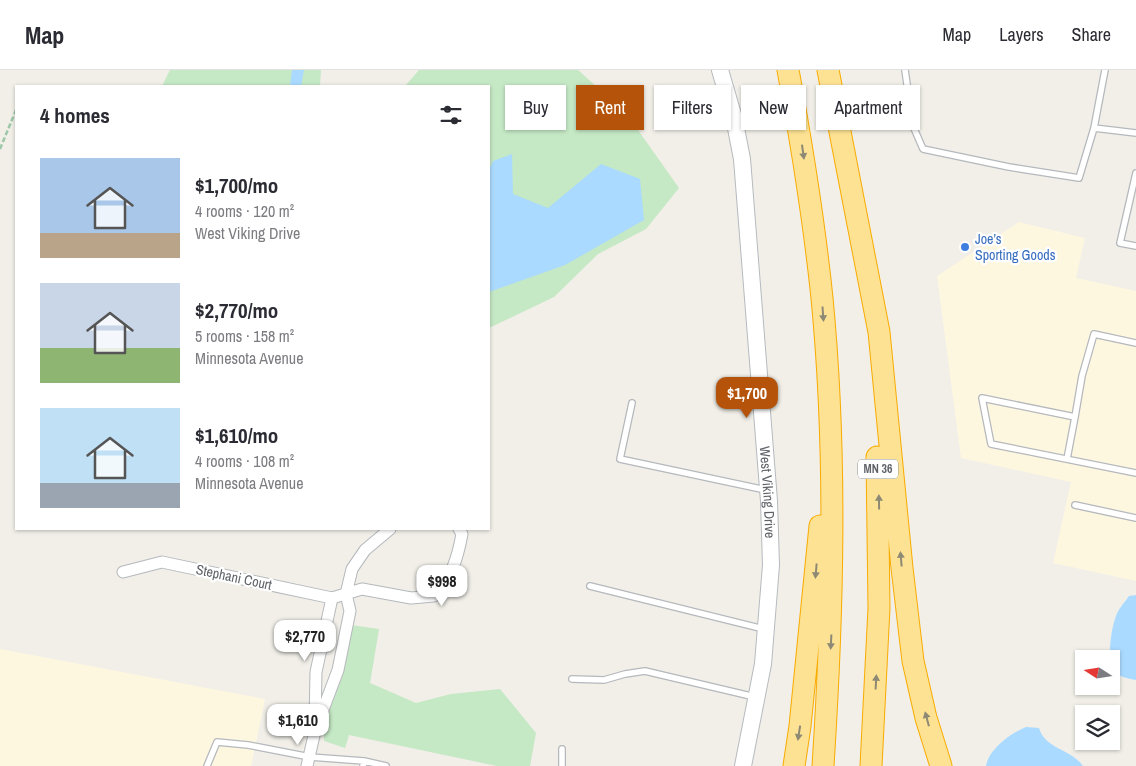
<!DOCTYPE html>
<html lang="en">
<head>
<meta charset="utf-8">
<style>
  body { margin:0; font-family:"Archivo Narrow",sans-serif; background:#f2f2f3; color:#2b2b33; height:100vh; display:flex; flex-direction:column; font-size:19px; white-space:nowrap }
  * { box-sizing:border-box; margin:0 }
  p { font-size:16px; color:#7c7c81 }
  .icon { flex:none; width:28px; height:28px; fill:none; stroke:currentColor; stroke-width:2; stroke-linecap:round; stroke-linejoin:round }
  .map { position:relative; flex:1; overflow:hidden }
  .sheet { position:absolute; left:15px; top:15px; width:475px; height:445px; display:flex; flex-direction:column; background:#fff; border-radius:0px; box-shadow:0 1px 4px #0004 }
  .sheet>* { flex:none }
  .hud { position:absolute; left:505px; top:15px; width:475px; height:45px; display:flex; gap:10px }
  .needle { width:32px; rotate:282deg }
  .fabs { position:absolute; left:1075px; top:580px; display:grid; gap:10px }
  .fabs a { display:grid; place-items:center; width:45px; height:45px; border-radius:0px; background:#fff; box-shadow:0 1px 4px #0004; font-size:25px }
  .price { position:absolute; translate:-50% -42px; padding:0 11px; border-radius:10px; background:#fff; color:#222; font-size:16px; line-height:32px; filter:drop-shadow(0 1px 2px #0008) }
  .price::after { content:''; position:absolute; left:50%; top:30px; width:15px; height:11px; margin-left:-8px; background:inherit; clip-path:polygon(0 0,100% 0,50% 100%) }
  .price.on { background:#b45309; color:#fff }
  ul { padding:0; list-style:none }
  li { display:flex; align-items:center; gap:15px; height:125px; padding:0 25px }
  li span { display:grid; place-items:center; flex:none; width:140px; height:100px; border-radius:0px; color:#555 }
  li>.icon { margin-inline-start:auto }
  span .icon { width:60px; height:60px; fill:#fffc; stroke-width:1 }
  li b { font-size:21px }
  h2 { display:flex; justify-content:space-between; align-items:center; height:60px; padding:0 25px; font-size:21px }
  .pill { padding:0 18px; border-radius:0px; background:#fff; box-shadow:0 1px 4px #0004; font-size:18px; line-height:45px }
  .pill.on { background:#b45309; color:#fff }
  header { display:flex; align-items:center; gap:30px; box-sizing:border-box; height:70px; padding:0 25px; background:#fff; border-bottom:1px solid #e1e1e2 }
  header strong { font-size:24px }
  nav { display:flex; gap:28px; margin-inline-start:auto; font-size:18px }
  .map>svg:first-child { display:block }
</style>
</head>
<body>
<header>
<strong>Map</strong>
<nav><a>Map</a><a>Layers</a><a>Share</a></nav>
</header>
<div class="map">
<svg width="1136" height="696" viewBox="0 0 1136 696">
  <rect width="100%" height="100%" fill="#f1efe8"/>
  <path fill="#fef7e0" d="M 1019,152 L 1085,168 L 1076,208 L 1136,221 L 1136,511 L 1053,493 L 1071,412 L 961,388 L 937,206 Z
    M 0,579 L 265,629 L 251,696 L 0,696 Z"/>
  <path fill="#c5e8c5" d="M 170,0 L 321,0 L 320,16 L 162,16 Z
    M 419,0 L 578,0 L 626,43 L 679,118 L 646,159 L 598,184 L 554,227 L 489,258 L 489,16 L 405,16 Z
    M 351,555 L 379,559 L 370,613 L 416,633 L 451,624 L 500,619 L 536,663 L 530,696 L 497,696 L 349,665 L 345,678 L 324,671 L 324,651 Z"/>
  <path fill="#aadaff" d="M 292,0 L 304,0 L 301,16 L 290,16 Z
    M 512,84 L 513,124 L 548,138 L 601,94 L 640,109 L 644,150 L 565,195 L 489,222 L 489,100 L 493,91 Z
    M 1136,525 L 1136,610 C 1129,609 1120,607 1115,602 C 1106,592 1111,559 1116,546 C 1118,539 1125,532 1129,526 Z
    M 1026,657 L 1039,658 C 1045,679 1071,679 1083,696 L 986,696 C 989,679 1011,663 1026,657 Z"/>
  <g fill="none" stroke-linecap="round" stroke-linejoin="round">
    <g stroke="#b5b8bc" stroke-width="8">
      <path id="lane" d="M 905,0 L 913,56 L 923,79 L 1009,97 L 1079,108 L 1094,58
        M 1105,0 L 1094,58 L 1136,63
        M 1136,103 L 1120,173 L 1136,176
        M 1136,273 L 1094,264 L 1082,306 L 1075,347 L 982,328 L 991,374 L 1136,403
        M 632,333 L 620,389 L 766,420
        M 1067,389 L 1075,347
        M 1075,435 L 1136,448
        M 590,516 L 764,559
        M 572,609 L 604,610 L 625,604 L 645,601 L 755,627
        M 364,691 L 386,696
        M 207,696 L 217,672 L 248,675 L 310,687 L 364,691 L 363,696
        M 562,696 L 562,679"/>
    </g>
    <g stroke="#b5b8bc" stroke-width="13">
      <path id="street" d="M 123,502 L 162,492 L 332,528 L 362,519 L 411,528 L 434,526 C 452,505 457,491 462,464 L 459,459
        M 315,652 L 316,602 L 332,528
        M 307,696 L 315,661 L 338,600 L 350,541 L 346,524 L 352,499 L 365,480 L 390,459"/>
    </g>
    <g stroke="#b6babf" stroke-width="18">
      <g id="secondary">
        <path id="s1" d="M 720,0 L 734,48 L 742,89 L 769,431 L 771,495 L 763,594 L 743,696"/>
      </g>
    </g>
    <g stroke="#f9ab00" stroke-width="23">
      <path id="highway" d="M 788,0 C 802,76 814,151 822,228 C 837,384 833,540 823,696
        M 828,0 L 879,262 L 902,498 L 913,591 L 926,648 L 941,696
        M 794,696 L 800,656 L 820,456
        M 871,696 L 879,538 L 877,387"/>
    </g>
    <path stroke="#9cc7a9" stroke-width="2.5" stroke-dasharray="5 2.5" stroke-linecap="butt" d="M 0,79 L 16,40"/>
    <use href="#lane" stroke="#fff" stroke-width="5.5"/>
    <use href="#street" stroke="#fff" stroke-width="11"/>
    <use href="#secondary" stroke="#fff" stroke-width="16"/>
    <use href="#highway" stroke="#fde293" stroke-width="21"/>
  </g>
  <defs><path id="oneway-solid" d="M-6-.8H1V-3.2L6.5 0L1 3.2V.8H-6Z" transform="scale(1.25)"/></defs>
  <g fill="#8e8975">
    <use href="#oneway-solid" transform="translate(803 82) rotate(82)"/>
    <use href="#oneway-solid" transform="translate(823 244) rotate(86)"/>
    <use href="#oneway-solid" transform="translate(879 432) rotate(-91)"/>
    <use href="#oneway-solid" transform="translate(901 489) rotate(-95)"/>
    <use href="#oneway-solid" transform="translate(816 501) rotate(95)"/>
    <use href="#oneway-solid" transform="translate(831 572) rotate(93)"/>
    <use href="#oneway-solid" transform="translate(876 612) rotate(-87)"/>
    <use href="#oneway-solid" transform="translate(927 649) rotate(-105)"/>
    <use href="#oneway-solid" transform="translate(799 663) rotate(99)"/>
  </g>
  <circle fill="#3f7fe0" stroke="#fff" stroke-width="2" cx="965" cy="177" r="5"/>
  <g text-anchor="middle" dominant-baseline="central" stroke-width="4.5" stroke-linejoin="round" paint-order="stroke">
    <rect fill="#fff" stroke="#8f9295" stroke-width="1" x="858" y="389.5" width="40" height="19" rx="4"/>
    <g font-size="12" font-weight="bold" fill="#5f6368">
      <text x="878" y="399">MN 36</text>
    </g>
    <g font-size="14" fill="#366cbe" stroke="#fff" text-anchor="start">
      <text x="975" y="169">Joe’s<tspan x="975" dy="16">Sporting Goods</tspan></text>
    </g>
    <g font-size="14" fill="#5f6368" stroke="#fff">
      <text stroke="none"><textPath href="#s1" startOffset="426">West Viking Drive</textPath></text>
      <text transform="translate(234 507) rotate(12)">Stephani Court</text>
    </g>
  </g>
</svg>
<div class="fabs">
<a><svg class="needle" viewBox="-14 -14 28 28"><path d="M0-13l5 13h-10z" fill="#e53935"/><path d="M0 13l5-13h-10z" fill="#7c7c81"/></svg></a>
<a><svg class="icon" aria-label="layers" viewBox="0 0 24 24"><path d="M12 4l9 5-9 5-9-5zM3 14l9 5 9-5"/></svg></a>
</div>
<b class="price on" style="left:747px;top:349px">$1,700</b>
<b class="price" style="left:442px;top:537px">$998</b>
<b class="price" style="left:305px;top:592px">$2,770</b>
<b class="price" style="left:298px;top:676px">$1,610</b>
<div class="hud">
<a class="pill">Buy</a>
<a class="pill on">Rent</a>
<a class="pill">Filters</a>
<a class="pill">New</a>
<a class="pill">Apartment</a>
</div>
<section class="sheet">
<h2>4 homes<svg class="icon" aria-label="filters" viewBox="0 0 24 24"><path d="M4 7h16M4 17h16"/><circle cx="9" cy="7" r="2"/><circle cx="15" cy="17" r="2"/></svg></h2>
<ul>
<li><span style="background:linear-gradient(#a9c7e8 75%,#b9a48a 0)"><svg class="icon" aria-label="home" viewBox="0 0 24 24"><path d="M3 11l9-7 9 7M6 9v11h12V9"/></svg></span><div><b>$1,700/mo</b><p>4 rooms · 120 m²</p><p>West Viking Drive</p></div></li>
<li><span style="background:linear-gradient(#c9d6e8 65%,#8fb573 0)"><svg class="icon" aria-label="home" viewBox="0 0 24 24"><path d="M3 11l9-7 9 7M6 9v11h12V9"/></svg></span><div><b>$2,770/mo</b><p>5 rooms · 158 m²</p><p>Minnesota Avenue</p></div></li>
<li><span style="background:linear-gradient(#bfe0f5 75%,#9aa5b1 0)"><svg class="icon" aria-label="home" viewBox="0 0 24 24"><path d="M3 11l9-7 9 7M6 9v11h12V9"/></svg></span><div><b>$1,610/mo</b><p>4 rooms · 108 m²</p><p>Minnesota Avenue</p></div></li>
</ul>
</section>
</div>
</body>
</html>
